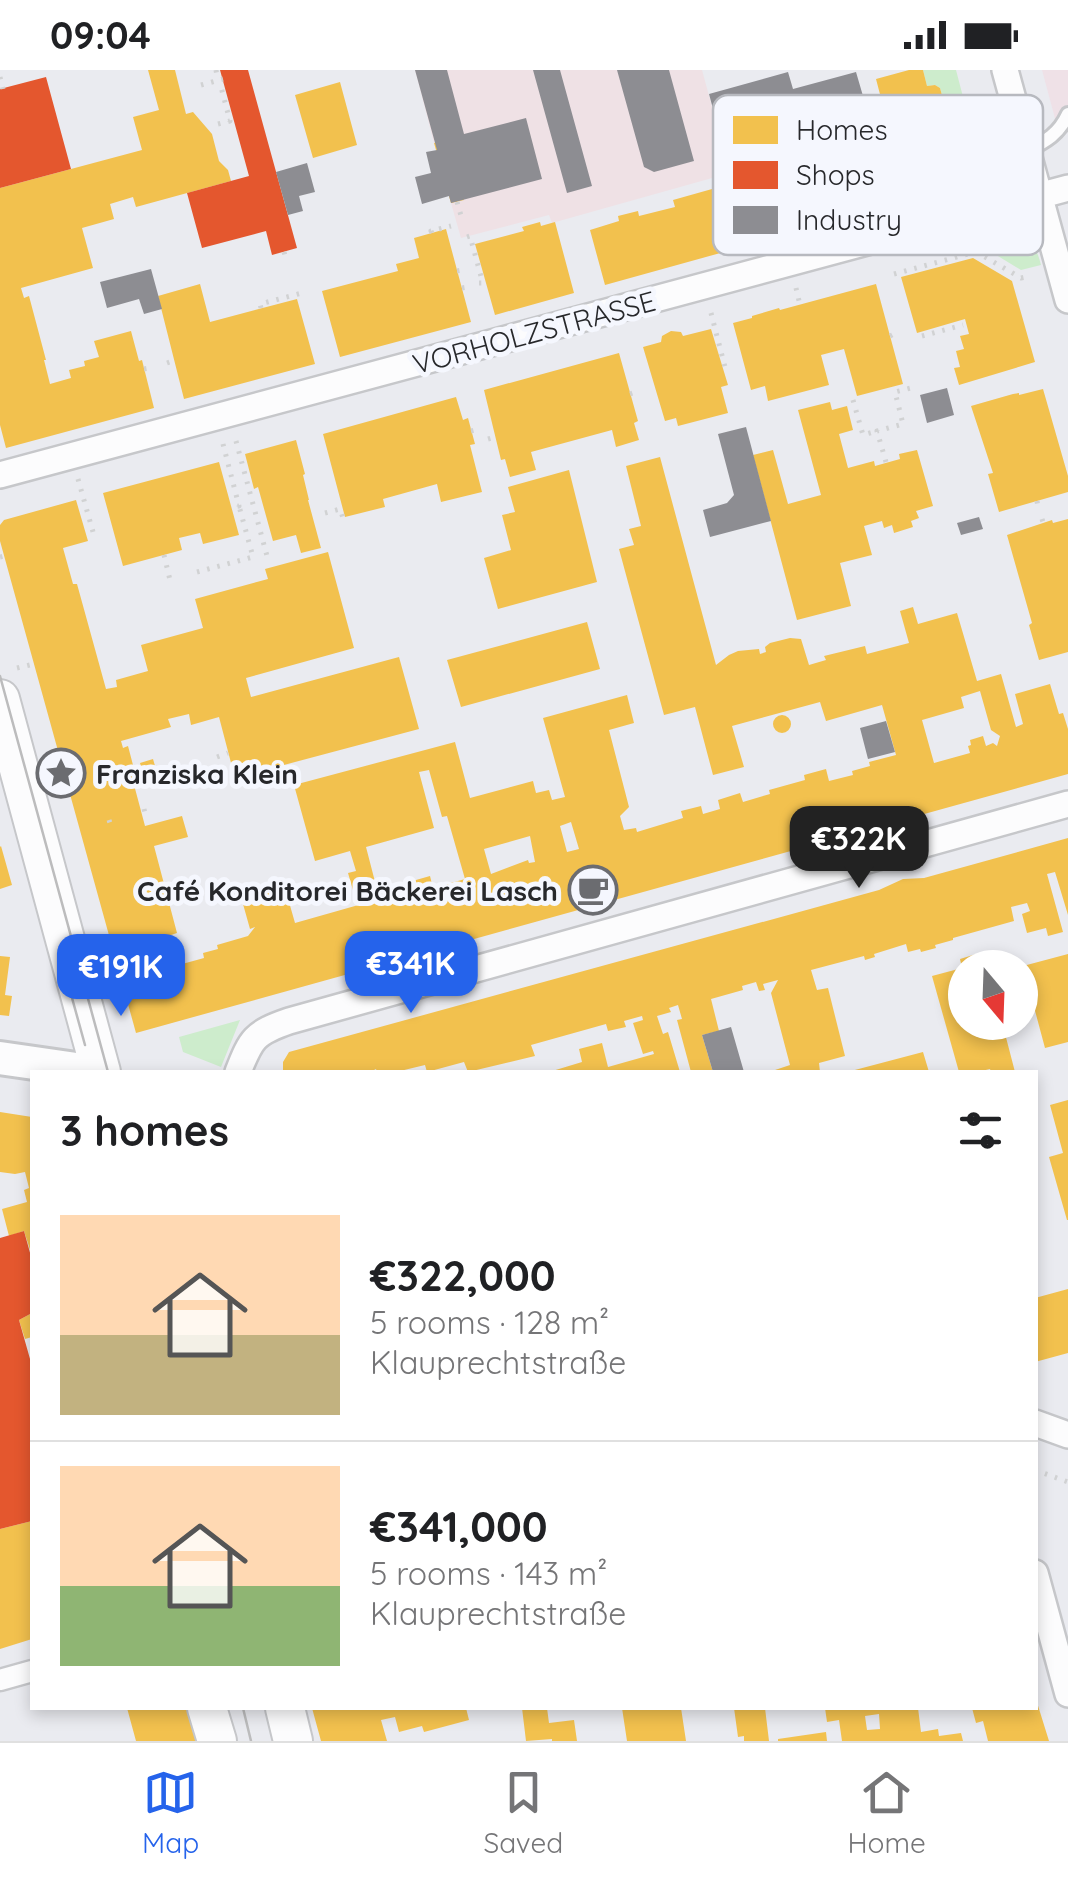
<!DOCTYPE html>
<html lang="en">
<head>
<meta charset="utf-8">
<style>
  body { margin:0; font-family:Quicksand,sans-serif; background:#f6f6f6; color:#202124; height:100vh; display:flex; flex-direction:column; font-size:38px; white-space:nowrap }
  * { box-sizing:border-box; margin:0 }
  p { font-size:32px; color:#757577 }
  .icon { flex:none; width:55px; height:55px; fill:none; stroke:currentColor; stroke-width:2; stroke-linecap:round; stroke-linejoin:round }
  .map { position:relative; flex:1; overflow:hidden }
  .sheet { position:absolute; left:30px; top:1000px; width:1008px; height:640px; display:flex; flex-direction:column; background:#fff; border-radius:0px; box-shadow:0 5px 15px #0003 }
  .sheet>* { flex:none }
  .needle { width:65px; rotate:161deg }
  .buttons { position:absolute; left:948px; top:880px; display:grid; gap:20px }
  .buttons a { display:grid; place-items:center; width:90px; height:90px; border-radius:50%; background:#fff; box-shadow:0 5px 15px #0003; font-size:50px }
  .price { position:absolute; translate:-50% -85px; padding:0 22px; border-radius:20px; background:#2563eb; color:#fff; font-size:32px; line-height:65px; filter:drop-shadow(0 2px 5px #0008) }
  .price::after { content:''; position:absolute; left:50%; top:60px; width:30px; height:22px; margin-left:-15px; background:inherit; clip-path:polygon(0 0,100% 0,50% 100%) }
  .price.active { background:#222; color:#fff }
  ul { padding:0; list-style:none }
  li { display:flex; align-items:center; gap:30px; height:250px; padding:0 30px }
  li+li { border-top:2px solid #e0e0e0 }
  li span { display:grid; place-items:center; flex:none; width:280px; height:200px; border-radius:0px; color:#555 }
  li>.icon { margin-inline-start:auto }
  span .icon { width:120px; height:120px; fill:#fffc; stroke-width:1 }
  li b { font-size:42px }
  h2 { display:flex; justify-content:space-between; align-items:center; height:120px; padding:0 30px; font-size:42px }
  .status { display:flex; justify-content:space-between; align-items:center; height:70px; padding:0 50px; background:#fff; direction:ltr }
  .status svg { height:28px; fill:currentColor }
  .dock { display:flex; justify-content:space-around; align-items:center; height:140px; border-top:2px solid #e0e0e0; background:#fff; font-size:28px; color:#757577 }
  .dock a { display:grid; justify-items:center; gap:5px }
  .dock .active { color:#2563eb }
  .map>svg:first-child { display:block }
</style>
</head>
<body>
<div class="status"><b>09:04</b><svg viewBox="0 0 49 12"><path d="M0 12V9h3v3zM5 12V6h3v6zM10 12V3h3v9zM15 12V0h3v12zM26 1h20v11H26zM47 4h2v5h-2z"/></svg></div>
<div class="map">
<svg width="1068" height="1671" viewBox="0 0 1068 1671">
  <rect width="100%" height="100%" fill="#eaebf0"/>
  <path fill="#efe1e5" d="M 415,0 L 702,0 L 730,103 L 552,153 L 549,145 L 461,168 L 451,133 L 464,130 L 464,65 L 434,73 Z"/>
  <path fill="#efe1e7" d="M 1042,0 L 1068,0 L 1068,62 L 1057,56 Z"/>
  <path fill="#cdeccc" d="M 923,0 L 956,0 L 968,46 L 940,54 L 937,41 L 943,29 L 940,18 L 935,15 L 927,16 Z
    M 990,151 C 1019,151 1034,167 1041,195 L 1021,200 L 988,180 L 981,153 Z
    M 240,950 L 221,997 L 183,982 L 179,967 Z"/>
  <path fill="#f2c14e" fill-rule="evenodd" d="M 148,0 L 175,0 L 186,44 L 193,42 L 212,64 L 219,91 L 228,100 L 231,111 L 136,137 L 133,127 L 110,134 L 114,149 L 82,158 L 93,198 L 21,218 L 24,228 L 29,226 L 46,290 L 44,290 L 50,314 L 71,308 L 69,300 L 85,296 L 84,291 L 99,287 L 94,271 L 131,261 L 139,291 L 142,290 L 154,338 L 6,378 L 0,355 L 0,118 L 142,80 L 133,47 L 159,40 Z
    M 909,0 L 923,0 L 927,16 L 935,15 L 940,18 L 943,29 L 937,41 L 945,72 L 950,71 L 955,74 L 958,84 L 951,97 L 957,119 L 837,151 L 823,98 L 827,97 L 826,91 L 899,72 L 896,62 L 890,63 L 888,57 L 879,59 L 872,35 L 882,32 L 876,9 Z
    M 340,12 L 357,75 L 313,88 L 295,25 Z
    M 464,64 L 472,94 L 455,98 L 464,130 L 451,133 L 434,73 Z
    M 794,85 L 814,157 L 605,215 L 590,160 L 619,151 L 618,146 L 638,141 L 639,146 L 675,137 L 673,130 L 744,110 L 741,100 Z
    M 540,152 L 541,156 L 555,152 L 574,223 L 495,245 L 475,174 L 524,161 L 522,157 Z
    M 446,159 L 471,252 L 340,287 L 322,221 L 398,201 L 396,194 L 419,188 L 414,168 Z
    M 973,188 L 1012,211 L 1035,292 L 959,315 L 954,298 L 960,297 L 956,281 L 964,279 L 960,266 L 969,264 L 965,249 L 917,263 L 901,207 Z
    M 200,214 L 210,252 L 297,229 L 315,294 L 184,329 L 158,226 Z
    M 876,214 L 903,314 L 857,326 L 844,279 L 821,285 L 829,315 L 768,331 L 765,316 L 751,320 L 733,253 L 752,248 L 752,246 L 779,238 L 780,240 Z
    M 711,259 L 728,315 L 721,317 L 728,343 L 678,356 L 676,348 L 665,351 L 643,277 L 661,272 L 662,266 L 671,261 L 681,262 L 683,266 Z
    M 619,283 L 638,351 L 634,353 L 639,370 L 616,377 L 612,360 L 531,382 L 536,400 L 510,407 L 505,389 L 501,390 L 484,320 Z
    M 1043,319 L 1068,406 L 1068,422 L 999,442 L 988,404 L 993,403 L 971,336 L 1013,324 L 1019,323 L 1019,325 Z
    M 456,327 L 463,350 L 468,348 L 475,374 L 470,375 L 482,422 L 441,432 L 437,414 L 383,429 L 385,437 L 345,447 L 323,364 Z
    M 830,332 L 832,340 L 847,336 L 853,360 L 839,364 L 848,398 L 874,391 L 875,396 L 900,389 L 899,384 L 917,380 L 933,436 L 916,441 L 919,448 L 911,451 L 913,457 L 894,463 L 892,455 L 884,458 L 882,451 L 864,456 L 872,485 L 840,493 L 851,536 L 797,550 L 753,385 L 773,380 L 788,434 L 821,425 L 798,340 Z
    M 296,370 L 305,404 L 303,405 L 309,430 L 308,430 L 321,478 L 301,483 L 296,465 L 273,471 L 258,417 L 254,419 L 245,384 Z
    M 660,387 L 716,595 L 729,585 L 738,581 L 759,579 L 760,584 L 766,582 L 765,577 L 770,573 L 790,568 L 801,569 L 809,595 L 826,590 L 824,586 L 865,576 L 867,584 L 909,573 L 900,541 L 913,537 L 918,554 L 957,543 L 977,611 L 1001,604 L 1016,657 L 1023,654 L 1015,624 L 1050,614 L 1059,644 L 1063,643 L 1068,659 L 1068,704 L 136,963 L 0,471 L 0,455 L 4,450 L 76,430 L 88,471 L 63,478 L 73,514 L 77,514 L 106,619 L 117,617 L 116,610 L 148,601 L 141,575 L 203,558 L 195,529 L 268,509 L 265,499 L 328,482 L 354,578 L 246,608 L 251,627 L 399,587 L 419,659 L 235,708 L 219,647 L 191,655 L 189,644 L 168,649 L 171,657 L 121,671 L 123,678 L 128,676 L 133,695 L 129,696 L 145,756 L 182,746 L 188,767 L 154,776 L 177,863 L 171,865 L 175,877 L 170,878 L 175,896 L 204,888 L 203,883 L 218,879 L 217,875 L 248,866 L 255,857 L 250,859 L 243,834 L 248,832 L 247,829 L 285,818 L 295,853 L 362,834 L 360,826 L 355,827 L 348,803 L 356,801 L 350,781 L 315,791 L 294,715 L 455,672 L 470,728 L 533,711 L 536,723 L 549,720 L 552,730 L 565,727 L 543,648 L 627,625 L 634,653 L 609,660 L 629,737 L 620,746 L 624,760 L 636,758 L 637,762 L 683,748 L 681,741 L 701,736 L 703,744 L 720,739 L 718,730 L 740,723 L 743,732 L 770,724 L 769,720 L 805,710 L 804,705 L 826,699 L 829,711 L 853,705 L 852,701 L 870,696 L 869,692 L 896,685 L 882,635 L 826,651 L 820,632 L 732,656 L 744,697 L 713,705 L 695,637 L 664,645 L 619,479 L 634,475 L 629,459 L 641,456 L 626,396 ZM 980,621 L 991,660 L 1000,666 L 997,676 L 993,673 L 986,676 L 983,666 L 970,670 L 971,675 L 968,676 L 970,683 L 934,693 L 922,650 L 964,638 L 961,627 ZM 429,700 L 442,747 L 447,746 L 465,809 L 433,818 L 430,806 L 409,812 L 412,823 L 380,831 L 366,777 L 434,758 L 419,702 ZM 571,752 L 579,779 L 567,782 L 560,756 ZM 530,766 L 535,792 L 529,793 L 528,790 L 491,804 L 484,779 Z
    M 219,392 L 239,465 L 203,474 L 200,463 L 179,468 L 182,480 L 123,496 L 103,423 Z
    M 569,400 L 597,512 L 498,539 L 484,488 L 511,480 L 502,445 L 515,442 L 508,417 Z
    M 1068,449 L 1068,582 L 1039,590 L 1029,555 L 1032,553 L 1007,465 L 1052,450 L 1053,453 Z
    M 587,552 L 600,599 L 461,637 L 447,590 Z
    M773 654a9 9 0 1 1 18 0a9 9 0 1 1-18 0Z
    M 153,689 L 160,713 L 147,716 L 140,693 Z
    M 1068,768 L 1068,845 L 1055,802 L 1047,804 L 1063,862 L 1048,866 L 1046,858 L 1027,863 L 1022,844 L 1030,841 L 1027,833 L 1011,837 L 1014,851 L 953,868 L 953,870 L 935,875 L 936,878 L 921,882 L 920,879 L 908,882 L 906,874 L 874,884 L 875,887 L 865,890 L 864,886 L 811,900 L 817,920 L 828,918 L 845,986 L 819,993 L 820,1002 L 769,1002 L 790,995 L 771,923 L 778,910 L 763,914 L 765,920 L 759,921 L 756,912 L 742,916 L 743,920 L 711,929 L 719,961 L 702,965 L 713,1002 L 691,1002 L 677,950 L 682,949 L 678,935 L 669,938 L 671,942 L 657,946 L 663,964 L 668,962 L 680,1002 L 549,1002 L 582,992 L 579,979 L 602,973 L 608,997 L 654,984 L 653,981 L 643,984 L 633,953 L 643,950 L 642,946 L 624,951 L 626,957 L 608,961 L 606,954 L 531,975 L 535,986 L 468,1002 L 464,992 L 427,1002 L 425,995 L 396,1002 L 377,1002 L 376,999 L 370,1002 L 283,1002 L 283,992 L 289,982 L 879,820 L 903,809 L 924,808 Z
    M 1,776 L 12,815 L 0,819 L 0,777 Z
    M 983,882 L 987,898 L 965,898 L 965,952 L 1002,952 L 1015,1002 L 991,1002 L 990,999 L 977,1002 L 959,1002 L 932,906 L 962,898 L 960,889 Z
    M 1068,884 L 1068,972 L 1045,978 L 1023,896 Z
    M 0,886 L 10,887 L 5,925 L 12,926 L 9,946 L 0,945 Z
    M 923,982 L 929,1002 L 851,1002 L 851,1001 Z
    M 1068,1030 L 1068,1150 L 1067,1150 L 1049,1087 L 1063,1083 L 1050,1035 Z
    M 0,1042 L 32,1047 L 32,1186 L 24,1161 L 9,1166 L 2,1139 L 27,1132 L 24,1120 L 29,1118 L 25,1102 L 15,1104 L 0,1102 Z
    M 1068,1219 L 1068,1283 L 1035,1292 L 1035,1228 Z
    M 32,1243 L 32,1267 L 25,1269 L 19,1250 Z
    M 32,1451 L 32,1569 L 0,1579 L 0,1459 Z
    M 1035,1626 L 1049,1671 L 988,1671 L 983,1651 L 976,1653 L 972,1638 L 1035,1638 Z
    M 127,1638 L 190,1638 L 200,1671 L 136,1671 Z
    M 312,1638 L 466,1638 L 469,1650 L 424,1662 L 422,1656 L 399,1662 L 395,1647 L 381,1650 L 387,1671 L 321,1671 Z
    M 522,1638 L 547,1638 L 549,1653 L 574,1650 L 577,1671 L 552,1671 L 552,1669 L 526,1671 Z
    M 622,1638 L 681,1638 L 686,1671 L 627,1671 Z
    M 734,1638 L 765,1638 L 769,1671 L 744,1671 L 744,1666 L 738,1667 Z
    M 825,1638 L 918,1638 L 921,1662 L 938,1659 L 939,1666 L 961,1663 L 963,1671 L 842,1671 L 839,1650 L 827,1652 ZM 879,1644 L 880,1659 L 867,1660 L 865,1646 Z
    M 826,1662 L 827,1671 L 778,1671 L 778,1669 Z"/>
  <path fill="#e4572e" d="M 220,0 L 248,0 L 297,178 L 272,185 L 266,161 L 202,178 L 187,123 L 249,106 Z
    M 46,7 L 71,99 L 0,118 L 0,19 Z
    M 24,1161 L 32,1190 L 32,1243 L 19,1250 L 32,1296 L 32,1451 L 0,1459 L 0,1168 Z"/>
  <path fill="#8d8d92" d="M 415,0 L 447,0 L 464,64 L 526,48 L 542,109 L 451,133 L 449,126 L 422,134 L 415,107 L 431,103 L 426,82 L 437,80 Z
    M 533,0 L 560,0 L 592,116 L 567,123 Z
    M 617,0 L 669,0 L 694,91 L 654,102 L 644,97 Z
    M 788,2 L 793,19 L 856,2 L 863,26 L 720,65 L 709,24 Z
    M 307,93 L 315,122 L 299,126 L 303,141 L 288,145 L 276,102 Z
    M 151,199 L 162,239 L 144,244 L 139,229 L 107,238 L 100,212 Z
    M 947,318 L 954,345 L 927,353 L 920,325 Z
    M 746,357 L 771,451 L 710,467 L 703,440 L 727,433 L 734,425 L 718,364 Z
    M 979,447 L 983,459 L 961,465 L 957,453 Z
    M 886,651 L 895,682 L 868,689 L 860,658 Z
    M 731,957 L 744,1002 L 713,1002 L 702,965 Z"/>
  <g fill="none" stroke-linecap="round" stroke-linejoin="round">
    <g stroke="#c6c7ca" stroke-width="18">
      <path id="service" d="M 1027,81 C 1046,71 1059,64 1068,44"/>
    </g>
    <g stroke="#c6c7ca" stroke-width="25">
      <path id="pedestrian" d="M 0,1610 L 32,1601"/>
    </g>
    <g stroke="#c6c7ca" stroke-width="30">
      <path id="minor" d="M 1005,0 L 1068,230
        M 0,405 L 1068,118
        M 238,1002 C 251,969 254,963 289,951 L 1068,734
        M 1035,1353 L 1068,1365
        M 1035,1503 L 1068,1624"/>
    </g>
    <g stroke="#c6c7ca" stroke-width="38">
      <path id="tertiary" d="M 0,988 L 97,1002"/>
    </g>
    <g stroke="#c6c7ca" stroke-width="42">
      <path id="secondary" d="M 0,629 L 101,1002
        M 207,1638 L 217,1671
        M 285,1638 L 293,1671"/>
    </g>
    <path stroke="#d1d2d3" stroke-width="5" stroke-dasharray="2.5 8" stroke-linecap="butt" d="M 216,0 L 217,6
      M 0,7 L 3,19
      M 201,15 L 223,9
      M 218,54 L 230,51 L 221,17
      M 941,58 L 974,49 L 983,83 L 966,115
      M 754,75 L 793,64 L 820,157
      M 457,132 L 462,149
      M 432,163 L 431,161 L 451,156
      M 467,167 L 470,166 L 482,210 L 482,213 L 479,213
      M 976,169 L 980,184 L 1021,208 L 1031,206
      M 284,182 L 287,192
      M 457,201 L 463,200
      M 894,204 L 979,181
      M 462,218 L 468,217
      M 796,218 L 800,235
      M 261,238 L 260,234 L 302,223
      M 711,243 L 726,301 L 724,302
      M 890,266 L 896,263
      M 922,266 L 963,255
      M 167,293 L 173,291
      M 144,299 L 150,298
      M 630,324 L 636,322
      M 853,330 L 863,365 L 877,361
      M 471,361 L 475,360
      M 488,369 L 495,367
      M 236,371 L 267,486
      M 223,374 L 239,436 L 231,437
      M 886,392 L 877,361 L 903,354 L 895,322 L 911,318
      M 78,409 L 95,469
      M 1037,431 L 1038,437
      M 325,443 L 340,439 L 343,448
      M 1042,449 L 1043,452
      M 164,485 L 170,510
      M 0,487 L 4,486
      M 197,502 L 253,487 L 239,436
      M 17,598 L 34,594
      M 217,687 L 228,683
      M 144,739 L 146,747
      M 109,750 L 111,756
      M 1035,1400 L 1068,1412"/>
    <use href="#service" stroke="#fcfcfd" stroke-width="12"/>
    <use href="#pedestrian" stroke="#fcfcfd" stroke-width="20"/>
    <use href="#minor" stroke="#fcfcfd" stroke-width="25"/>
    <use href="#tertiary" stroke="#fcfcfd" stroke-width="32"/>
    <use href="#secondary" stroke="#fcfcfd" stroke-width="38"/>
    <path stroke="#bcbcbd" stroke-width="2.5" d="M 0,606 L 108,1002
      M 61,888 L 85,975
      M 243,1638 L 251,1671"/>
  </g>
  <defs>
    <g id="sight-ring" transform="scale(2.5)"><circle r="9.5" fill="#f5f7fe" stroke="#6b6c70" stroke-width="1.5"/><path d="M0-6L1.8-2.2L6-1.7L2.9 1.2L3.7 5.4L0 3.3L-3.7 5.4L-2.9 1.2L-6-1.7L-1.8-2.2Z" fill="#6b6c70"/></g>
    <g id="cafe-ring" transform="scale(2.5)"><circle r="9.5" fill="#f5f7fe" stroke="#6b6c70" stroke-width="1.5"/><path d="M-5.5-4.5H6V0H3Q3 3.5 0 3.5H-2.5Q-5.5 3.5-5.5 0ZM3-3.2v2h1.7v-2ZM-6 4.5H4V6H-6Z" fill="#6b6c70"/></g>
  </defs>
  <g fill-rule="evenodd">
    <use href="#sight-ring" x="61" y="703"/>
    <use href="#cafe-ring" x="593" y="820"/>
  </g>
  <g text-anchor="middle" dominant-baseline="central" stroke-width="10" stroke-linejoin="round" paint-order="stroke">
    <g font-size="28" fill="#27282b" stroke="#f5f7fe">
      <text transform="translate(534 262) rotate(-15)">VORHOLZSTRASSE</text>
    </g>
    <g font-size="28" font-weight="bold" fill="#27282b" stroke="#f5f7fe" text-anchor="start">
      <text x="96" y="703">Franziska Klein</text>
      <text x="558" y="820" text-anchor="end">Café Konditorei Bäckerei Lasch</text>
    </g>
  </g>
  <rect x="713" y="25" width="330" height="160" rx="15" fill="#f5f7fe" stroke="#b7b9bf" stroke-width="2.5"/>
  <rect x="733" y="46" width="45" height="28" fill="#f2c14e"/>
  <rect x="733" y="91" width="45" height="28" fill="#e4572e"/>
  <rect x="733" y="136" width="45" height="28" fill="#8d8d92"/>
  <g font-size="28" fill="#27282b">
    <text x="796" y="70">Homes</text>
    <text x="796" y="115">Shops</text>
    <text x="796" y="160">Industry</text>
  </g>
</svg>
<div class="buttons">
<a><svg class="needle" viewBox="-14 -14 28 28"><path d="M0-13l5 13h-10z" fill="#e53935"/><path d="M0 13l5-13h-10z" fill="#757577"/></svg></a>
</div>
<b class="price active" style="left:859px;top:821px">€322K</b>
<b class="price" style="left:411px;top:946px">€341K</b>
<b class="price" style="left:121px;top:949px">€191K</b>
<section class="sheet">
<h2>3 homes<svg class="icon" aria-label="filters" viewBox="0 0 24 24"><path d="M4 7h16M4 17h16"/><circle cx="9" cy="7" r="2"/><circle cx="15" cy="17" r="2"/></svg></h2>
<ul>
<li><span style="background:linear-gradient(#ffd9b3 60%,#c2b280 0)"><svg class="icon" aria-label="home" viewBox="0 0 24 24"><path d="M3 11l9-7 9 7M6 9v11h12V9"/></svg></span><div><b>€322,000</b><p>5 rooms · 128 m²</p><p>Klauprechtstraße</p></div></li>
<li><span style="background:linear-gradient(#ffd9b3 60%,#8fb573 0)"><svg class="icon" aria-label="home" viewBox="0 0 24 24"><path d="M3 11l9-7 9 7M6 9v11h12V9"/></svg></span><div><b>€341,000</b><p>5 rooms · 143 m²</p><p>Klauprechtstraße</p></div></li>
</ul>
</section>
</div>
<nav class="dock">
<a class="active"><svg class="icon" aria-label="map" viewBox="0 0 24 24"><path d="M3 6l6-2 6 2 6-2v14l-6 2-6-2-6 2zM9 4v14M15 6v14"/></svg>Map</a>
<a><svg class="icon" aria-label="saved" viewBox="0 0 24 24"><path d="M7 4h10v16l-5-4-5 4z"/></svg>Saved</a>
<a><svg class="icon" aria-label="home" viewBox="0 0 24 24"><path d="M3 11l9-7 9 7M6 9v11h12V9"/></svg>Home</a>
</nav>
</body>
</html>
